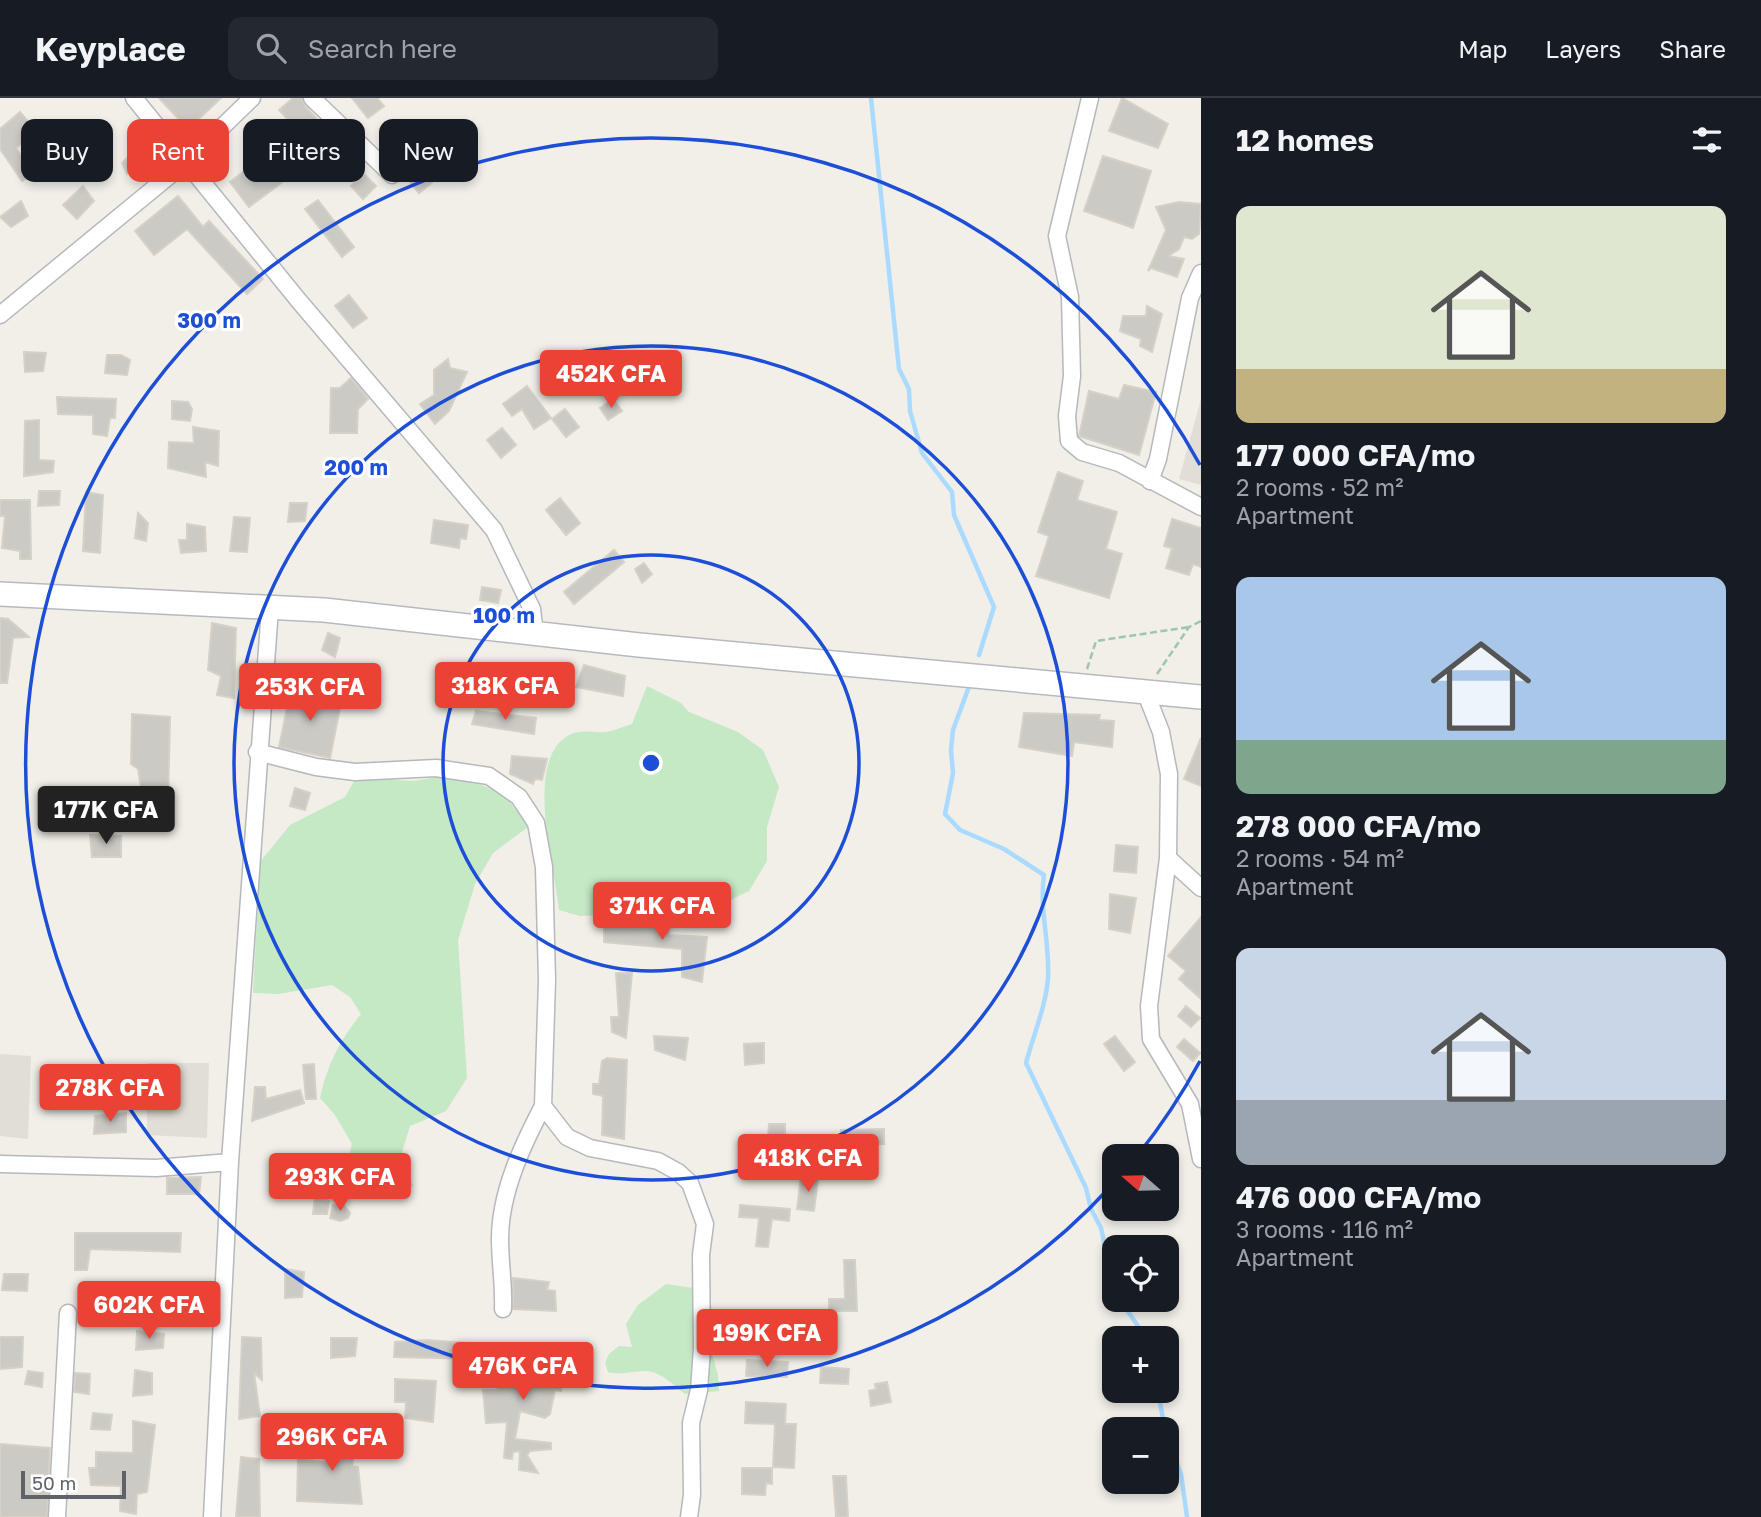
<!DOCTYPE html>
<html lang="en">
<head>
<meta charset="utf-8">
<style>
  body { margin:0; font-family:"Golos Text",sans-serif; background:#242831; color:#f1f3f6; height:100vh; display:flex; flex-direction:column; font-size:26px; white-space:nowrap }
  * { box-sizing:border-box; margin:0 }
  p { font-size:23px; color:#9ea1a6 }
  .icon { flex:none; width:38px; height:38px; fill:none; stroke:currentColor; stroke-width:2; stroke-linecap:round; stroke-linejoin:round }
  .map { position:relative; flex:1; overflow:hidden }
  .side { display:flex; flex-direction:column; background:#171b24; width:560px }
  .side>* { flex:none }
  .hud { position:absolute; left:21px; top:21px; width:665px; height:63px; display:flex; gap:14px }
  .needle { width:46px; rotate:290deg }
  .fabs { position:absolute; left:1102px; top:1046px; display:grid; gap:14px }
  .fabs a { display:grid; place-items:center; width:77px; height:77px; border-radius:14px; background:#171b24; box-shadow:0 4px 10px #0003; font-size:35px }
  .scale { position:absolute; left:21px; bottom:18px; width:105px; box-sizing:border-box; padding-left:7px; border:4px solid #5f6368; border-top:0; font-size:19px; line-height:24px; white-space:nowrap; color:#5f6368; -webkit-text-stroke:5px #fff; paint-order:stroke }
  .price { position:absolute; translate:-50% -60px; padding:0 16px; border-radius:7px; background:#ea4335; color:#fff; font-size:23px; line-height:46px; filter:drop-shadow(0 2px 4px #0008) }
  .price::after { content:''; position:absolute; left:50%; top:42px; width:21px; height:16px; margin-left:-10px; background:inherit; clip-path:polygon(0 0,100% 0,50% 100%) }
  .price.on { background:#222; color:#fff }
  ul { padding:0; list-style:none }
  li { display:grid; align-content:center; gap:14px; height:371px; padding:0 35px }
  li span { display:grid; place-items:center; height:217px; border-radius:14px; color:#555 }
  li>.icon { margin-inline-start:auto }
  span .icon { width:126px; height:126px; fill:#fffc; stroke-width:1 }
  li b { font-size:30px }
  h2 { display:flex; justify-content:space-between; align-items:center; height:84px; padding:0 35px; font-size:30px }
  .pill { padding:0 24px; border-radius:14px; background:#171b24; box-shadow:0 4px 10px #0003; font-size:24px; line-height:63px }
  .pill.on { background:#ea4335; color:#fff }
  header { display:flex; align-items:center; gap:42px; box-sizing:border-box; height:98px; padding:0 35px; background:#171b24; border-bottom:2px solid #363941 }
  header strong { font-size:33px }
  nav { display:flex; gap:38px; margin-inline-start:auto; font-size:24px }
  .search { width:490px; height:63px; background:#242831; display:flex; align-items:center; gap:18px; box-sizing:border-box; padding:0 24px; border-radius:14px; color:#9ea1a6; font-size:26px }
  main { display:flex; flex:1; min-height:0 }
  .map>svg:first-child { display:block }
</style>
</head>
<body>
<header>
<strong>Keyplace</strong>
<div class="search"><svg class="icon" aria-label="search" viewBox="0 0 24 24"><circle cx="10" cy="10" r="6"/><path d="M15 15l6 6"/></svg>Search here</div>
<nav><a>Map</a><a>Layers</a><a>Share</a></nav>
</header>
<main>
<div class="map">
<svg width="1201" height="1419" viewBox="0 0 1201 1419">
  <rect width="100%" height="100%" fill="#f1efe8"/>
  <path fill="#e1ded6" d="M 1201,301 L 1201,387 L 1179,381 Z
    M 0,956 L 31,958 L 28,1041 L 0,1038 Z
    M 147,965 L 209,965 L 207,1040 L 147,1037 Z"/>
  <path fill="#c5e8c5" d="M 647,588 L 681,605 L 689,614 L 738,634 L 763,652 L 779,689 L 767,729 L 767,763 L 749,793 L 730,802 L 706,798 L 687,800 L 674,793 L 657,793 L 617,805 L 602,817 L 580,818 L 559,812 C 555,770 523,662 569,637 C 581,631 593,635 606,634 C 614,633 624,628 632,626 Z
    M 437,679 C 486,688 500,684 528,729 L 493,755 L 475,786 L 458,842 L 467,980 L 446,1013 L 410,1028 L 402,1054 L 413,1088 C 376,1110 337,1092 352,1046 L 335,1017 L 320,1000 C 327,967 340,942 361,916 L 350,899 L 332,887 L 278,896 L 253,895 L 260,764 L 290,727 L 345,699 L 356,680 L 414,683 Z
    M 666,1186 L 693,1190 L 718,1277 L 719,1293 L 685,1296 C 675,1288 661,1274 647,1273 C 633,1272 622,1278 608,1274 L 605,1265 L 609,1256 L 619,1248 L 632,1249 L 626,1226 L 638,1207 Z"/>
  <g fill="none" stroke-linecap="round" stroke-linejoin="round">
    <path stroke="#aadaff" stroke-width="4.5" d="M 871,0 L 899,271 L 909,291 L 910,313 L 922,355 L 952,394 L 954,417 L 994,509 L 979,557
      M 970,586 L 953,632 L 951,652 L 953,675 L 945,716 L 960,732 L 1004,751 L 1044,777 C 1039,811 1050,845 1048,880 C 1046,908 1033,938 1026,965 L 1086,1090 L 1091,1111 L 1101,1130 L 1115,1195
      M 1120,1202 L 1140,1231 L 1142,1241
      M 1158,1293 L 1165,1332
      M 1167,1338 L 1181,1376 L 1187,1419"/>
  </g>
  <path fill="#cccac5" stroke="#d6d1c6" stroke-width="2" d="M 159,0 L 221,0 L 188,31 Z
    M 293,0 L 302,0 L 305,8 L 350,58 L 342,66 L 326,49 L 322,52 L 303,32 L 300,34 L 279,12 Z
    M 352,0 L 377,0 L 384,8 L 368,20 Z
    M 1122,0 L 1168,26 L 1158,50 L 1109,33 Z
    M 20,14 L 36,33 L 16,50 L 27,67 L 81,28 L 88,38 L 45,79 L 42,72 L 22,83 L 0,51 L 0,31 Z
    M 431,27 L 459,62 L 419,95 L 391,60 Z
    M 148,41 L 159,52 L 127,76 L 122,65 Z
    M 274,50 L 293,76 L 249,109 L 230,84 Z
    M 1103,58 L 1151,73 L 1133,130 L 1084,113 Z
    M 364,76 L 376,88 L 363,101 L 351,88 Z
    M 83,88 L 94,103 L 77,121 L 63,107 Z
    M 178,98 L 203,129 L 209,123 L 263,181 L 247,196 L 187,131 L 154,157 L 135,133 Z
    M 318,102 L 354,149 L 342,159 L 305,111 Z
    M 21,103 L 28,118 L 11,129 L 0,119 Z
    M 1179,104 L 1201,106 L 1199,136 L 1192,141 L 1184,139 L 1179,151 L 1168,158 L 1184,161 L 1177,179 L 1151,170 L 1148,173 L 1166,132 L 1156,109 Z
    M 349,197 L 367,220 L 353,230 L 335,208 Z
    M 1147,208 L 1162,216 L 1152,254 L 1140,248 L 1141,241 L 1120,233 L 1123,218 L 1146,218 Z
    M 24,254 L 46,255 L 43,273 L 25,274 Z
    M 107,257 L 121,257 L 130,262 L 127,277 L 105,275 Z
    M 448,261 L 450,270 L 467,274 L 449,313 L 435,326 L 420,306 L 434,297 L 434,272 Z
    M 351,280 L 368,301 L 358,311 L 357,335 L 330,335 L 331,290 L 340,290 Z
    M 1124,287 L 1156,294 L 1139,357 L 1079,338 L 1089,293 L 1119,301 Z
    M 527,288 L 551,320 L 534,331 L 522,311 L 512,318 L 503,306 Z
    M 57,299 L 116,301 L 115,320 L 110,320 L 107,338 L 93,336 L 93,317 L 58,316 Z
    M 613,301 L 622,313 L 608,322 L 600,310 Z
    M 172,303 L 188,304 L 192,311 L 190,323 L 172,321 Z
    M 565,311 L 579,329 L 566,339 L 552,321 Z
    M 39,322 L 39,362 L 54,363 L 53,374 L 24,378 L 25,323 Z
    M 193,329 L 219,333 L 218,368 L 205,364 L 206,379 L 168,370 L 169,344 L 194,345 Z
    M 502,330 L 516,347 L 501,360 L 487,342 Z
    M 1058,374 L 1083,383 L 1077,402 L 1117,414 L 1106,451 L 1122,456 L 1109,500 L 1036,478 L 1049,438 L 1038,434 Z
    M 39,393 L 60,393 L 59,407 L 38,408 Z
    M 86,394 L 103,397 L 100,455 L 83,453 Z
    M 560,400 L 580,425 L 566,437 L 546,412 Z
    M 0,402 L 30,402 L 31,461 L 20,461 L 20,453 L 2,450 L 5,418 L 0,418 Z
    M 290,405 L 307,405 L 305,423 L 288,424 Z
    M 138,415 L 148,425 L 146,443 L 135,440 Z
    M 234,419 L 250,420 L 247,454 L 230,453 Z
    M 1172,421 L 1201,430 L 1201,469 L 1193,466 L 1189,477 L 1166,470 L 1172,450 L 1164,448 Z
    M 434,422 L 468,427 L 466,441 L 460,440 L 459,450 L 431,445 Z
    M 187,426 L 205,429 L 206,453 L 181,455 L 179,442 L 187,442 Z
    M 614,452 L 624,464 L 574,506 L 564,494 Z
    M 644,465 L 652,476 L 642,485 L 635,471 Z
    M 482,489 L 501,492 L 498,505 L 480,502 Z
    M 0,520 L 8,521 L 29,539 L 13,540 L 7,585 L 0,585 Z
    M 212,525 L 236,530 L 234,600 L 217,597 L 221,578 L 208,572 Z
    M 328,535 L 340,540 L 335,559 L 322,552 Z
    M 584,567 L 625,578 L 623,598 L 576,589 Z
    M 285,590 L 342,600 L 330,660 L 279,649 L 288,605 Z
    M 476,613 L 536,620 L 534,636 L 472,626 Z
    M 1024,615 L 1100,617 L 1099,622 L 1114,623 L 1112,649 L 1074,644 L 1072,658 L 1019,649 Z
    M 132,616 L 170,619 L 168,705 L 132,703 L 142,696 L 138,671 L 131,666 Z
    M 1201,640 L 1201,688 L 1184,681 Z
    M 512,658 L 547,661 L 542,682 L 535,681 L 533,686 L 510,676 Z
    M 295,690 L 310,695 L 305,712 L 290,708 Z
    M 90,737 L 121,738 L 121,759 L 92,759 Z
    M 1116,747 L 1138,749 L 1136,775 L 1114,773 Z
    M 1110,796 L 1136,800 L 1130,835 L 1109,831 Z
    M 667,812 L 669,837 L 707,839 L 702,884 L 682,879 L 682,851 L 604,844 L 604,826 L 639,830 L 640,818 Z
    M 1201,819 L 1201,901 L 1179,881 L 1186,873 L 1168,858 Z
    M 616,875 L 632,875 L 626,940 L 612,934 L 611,919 L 619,919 Z
    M 1186,908 L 1200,920 L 1191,929 L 1178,918 Z
    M 654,938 L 688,940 L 685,962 L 655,952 Z
    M 1115,938 L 1135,964 L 1124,973 L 1104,946 Z
    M 1184,941 L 1200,955 L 1193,963 L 1177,949 Z
    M 764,945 L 764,965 L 745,967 L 744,946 Z
    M 607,960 L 627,962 L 624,1041 L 602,1037 L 603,998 L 593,996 L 593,986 L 599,986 L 602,963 Z
    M 314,966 L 316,1001 L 306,1001 L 303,967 Z
    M 74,972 L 92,975 L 90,995 L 73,996 Z
    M 255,989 L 265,989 L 266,1001 L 300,992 L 304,1005 L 252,1023 Z
    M 126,1015 L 126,1034 L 94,1036 L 95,1018 Z
    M 769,1026 L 785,1026 L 785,1041 L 768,1040 Z
    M 884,1031 L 884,1046 L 842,1048 L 841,1032 Z
    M 201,1079 L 199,1096 L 167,1096 L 167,1080 Z
    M 801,1079 L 818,1081 L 814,1113 L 797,1111 Z
    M 315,1098 L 329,1103 L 327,1116 L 313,1116 Z
    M 333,1107 L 344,1108 L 350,1115 L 348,1120 L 340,1123 L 330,1120 Z
    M 740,1107 L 790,1111 L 789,1123 L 772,1121 L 768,1149 L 756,1148 L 759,1120 L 739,1119 Z
    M 75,1135 L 181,1135 L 180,1154 L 90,1151 L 87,1172 L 75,1172 Z
    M 844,1162 L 855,1162 L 857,1213 L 829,1213 L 829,1201 L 845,1201 Z
    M 285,1171 L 304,1174 L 302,1199 L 285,1200 Z
    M 4,1176 L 28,1176 L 27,1193 L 2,1192 Z
    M 513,1180 L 549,1184 L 547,1192 L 555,1193 L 556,1213 L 513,1211 Z
    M 712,1212 L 749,1212 L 751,1248 L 712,1248 Z
    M 137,1233 L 164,1236 L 163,1250 L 136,1252 Z
    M 0,1239 L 23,1239 L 22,1269 L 0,1271 Z
    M 242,1239 L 261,1240 L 262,1282 L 254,1275 L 260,1318 L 239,1321 Z
    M 331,1240 L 357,1240 L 355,1258 L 331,1260 Z
    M 427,1242 L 479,1246 L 480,1261 L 394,1259 L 395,1244 Z
    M 521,1249 L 544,1250 L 541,1271 L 561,1275 L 561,1293 L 555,1292 L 550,1316 L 545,1320 L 520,1313 L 515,1341 L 551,1345 L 551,1351 L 530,1353 L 527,1357 L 538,1375 L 519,1372 L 520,1353 L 513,1354 L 512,1361 L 504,1360 L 507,1324 L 486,1325 L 483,1292 L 497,1292 L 499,1286 L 509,1288 L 509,1267 L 519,1268 Z
    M 747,1262 L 788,1264 L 787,1279 L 746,1278 Z
    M 821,1269 L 849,1271 L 848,1286 L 820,1285 Z
    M 135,1272 L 152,1275 L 152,1296 L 133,1298 Z
    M 28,1273 L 43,1275 L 42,1289 L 25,1286 Z
    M 75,1275 L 90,1276 L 89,1296 L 74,1294 Z
    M 395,1281 L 436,1283 L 433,1324 L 405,1320 L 406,1304 L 395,1304 Z
    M 887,1284 L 891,1304 L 871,1308 L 869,1293 L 876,1291 L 875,1286 Z
    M 746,1304 L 786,1306 L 785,1326 L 796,1326 L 794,1370 L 773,1369 L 775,1326 L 745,1325 Z
    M 93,1315 L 112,1317 L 110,1332 L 91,1331 Z
    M 133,1323 L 155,1327 L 147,1394 L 137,1396 L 136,1416 L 120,1413 L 121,1388 L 91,1387 L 89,1370 L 96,1370 L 96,1354 L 133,1355 Z
    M 331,1330 L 359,1332 L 352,1368 L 358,1369 L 362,1406 L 297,1403 L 298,1361 L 329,1365 Z
    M 0,1346 L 50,1350 L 47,1419 L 0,1419 Z
    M 241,1359 L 259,1361 L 260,1419 L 236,1419 Z
    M 742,1370 L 772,1370 L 772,1386 L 766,1385 L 765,1397 L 742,1396 Z
    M 833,1378 L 846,1378 L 848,1419 L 836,1419 Z"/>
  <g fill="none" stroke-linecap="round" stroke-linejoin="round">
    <g stroke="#b5b8bc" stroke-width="19">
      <path id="street" d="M 134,0 L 299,203 L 494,432 L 532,511 L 535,536
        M 312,0 L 392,77
        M 1090,0 L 1057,138 L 1070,199 L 1072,278 L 1067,318 L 1069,343 L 1082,354 L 1119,365 L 1201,409
        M 0,217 L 186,64 L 252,0
        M 1150,383 L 1158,361 L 1190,200 L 1201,175
        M 1145,593 L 1161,634 L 1169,676 L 1168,760 L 1149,908 L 1151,941 L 1190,1006 L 1201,1061
        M 257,654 L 316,669 L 355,674 L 436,670 L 489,678 L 519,699 L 536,725 L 544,769 L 547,882 L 543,1008 L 567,1039 L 590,1050 L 658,1063 L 678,1074 L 690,1085 L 705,1126 L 701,1157 L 702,1251 L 699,1292 L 691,1325 L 692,1397 L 689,1419
        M 1168,760 L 1201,790
        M 0,1066 L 156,1070 L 230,1064
        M 503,1211 C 504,1187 500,1165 500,1141 C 500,1095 522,1048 543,1008
        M 57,1419 L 68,1215
        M 212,1419 L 230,1064 L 270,510"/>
    </g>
    <g stroke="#b6babf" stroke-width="26">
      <path id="secondary" d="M 0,496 L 324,512 L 639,547 L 1201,599"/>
    </g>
    <path stroke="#9cc7a9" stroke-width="2.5" stroke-dasharray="7 3.5" stroke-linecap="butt" d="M 1087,571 L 1096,543 L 1189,529
      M 1157,576 L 1189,529 L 1201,523"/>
    <use href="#street" stroke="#fff" stroke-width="16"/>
    <use href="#secondary" stroke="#fff" stroke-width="23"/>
  </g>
  <g fill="none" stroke="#1d4ed8" stroke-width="3.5">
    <circle cx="651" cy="665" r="208"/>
    <circle cx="651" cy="665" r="417"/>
    <path d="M1200 963A625 625 0 0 1 1137 1058M1112 1087A625 625 0 1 1 1200 367"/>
  </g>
  <circle cx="651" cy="665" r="10" fill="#1d4ed8" stroke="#fff" stroke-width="3.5"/>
  <g font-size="21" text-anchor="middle" font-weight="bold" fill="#1d4ed8" stroke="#fff" stroke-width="6" stroke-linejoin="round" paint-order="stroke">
    <text x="209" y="230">300 m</text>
    <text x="356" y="377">200 m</text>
    <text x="504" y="525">100 m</text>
  </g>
</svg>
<div class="fabs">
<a><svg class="needle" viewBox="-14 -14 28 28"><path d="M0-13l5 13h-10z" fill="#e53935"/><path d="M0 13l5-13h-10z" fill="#9ea1a6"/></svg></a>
<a><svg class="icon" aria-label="locate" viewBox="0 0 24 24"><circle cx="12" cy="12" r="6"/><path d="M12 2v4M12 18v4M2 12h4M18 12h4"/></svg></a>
<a>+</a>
<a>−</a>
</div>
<div class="scale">50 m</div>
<b class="price" style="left:611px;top:312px">452K CFA</b>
<b class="price" style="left:505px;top:624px">318K CFA</b>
<b class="price" style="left:310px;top:625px">253K CFA</b>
<b class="price on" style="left:106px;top:748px">177K CFA</b>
<b class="price" style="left:662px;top:844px">371K CFA</b>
<b class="price" style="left:110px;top:1026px">278K CFA</b>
<b class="price" style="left:808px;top:1096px">418K CFA</b>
<b class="price" style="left:340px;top:1115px">293K CFA</b>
<b class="price" style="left:149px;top:1243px">602K CFA</b>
<b class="price" style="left:767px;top:1271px">199K CFA</b>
<b class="price" style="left:523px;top:1304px">476K CFA</b>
<b class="price" style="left:332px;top:1375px">296K CFA</b>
<div class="hud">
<a class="pill">Buy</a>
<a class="pill on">Rent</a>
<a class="pill">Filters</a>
<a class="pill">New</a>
</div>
</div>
<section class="side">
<h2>12 homes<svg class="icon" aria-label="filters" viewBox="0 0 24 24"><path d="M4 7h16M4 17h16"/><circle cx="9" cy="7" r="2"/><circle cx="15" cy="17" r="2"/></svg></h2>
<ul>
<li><span style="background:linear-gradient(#dfe7d0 75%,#c2b280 0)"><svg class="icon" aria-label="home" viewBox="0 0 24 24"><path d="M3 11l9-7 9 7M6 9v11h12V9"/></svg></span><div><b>177 000 CFA/mo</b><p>2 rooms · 52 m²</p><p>Apartment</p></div></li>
<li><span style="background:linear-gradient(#a9c7e8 75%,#7fa58c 0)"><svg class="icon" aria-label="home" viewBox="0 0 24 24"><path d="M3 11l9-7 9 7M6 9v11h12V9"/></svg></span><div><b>278 000 CFA/mo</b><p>2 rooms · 54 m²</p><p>Apartment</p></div></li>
<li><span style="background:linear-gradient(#c9d6e8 70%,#9aa5b1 0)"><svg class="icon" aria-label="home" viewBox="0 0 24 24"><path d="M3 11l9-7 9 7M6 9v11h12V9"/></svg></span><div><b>476 000 CFA/mo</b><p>3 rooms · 116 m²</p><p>Apartment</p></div></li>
</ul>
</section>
</main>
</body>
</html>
